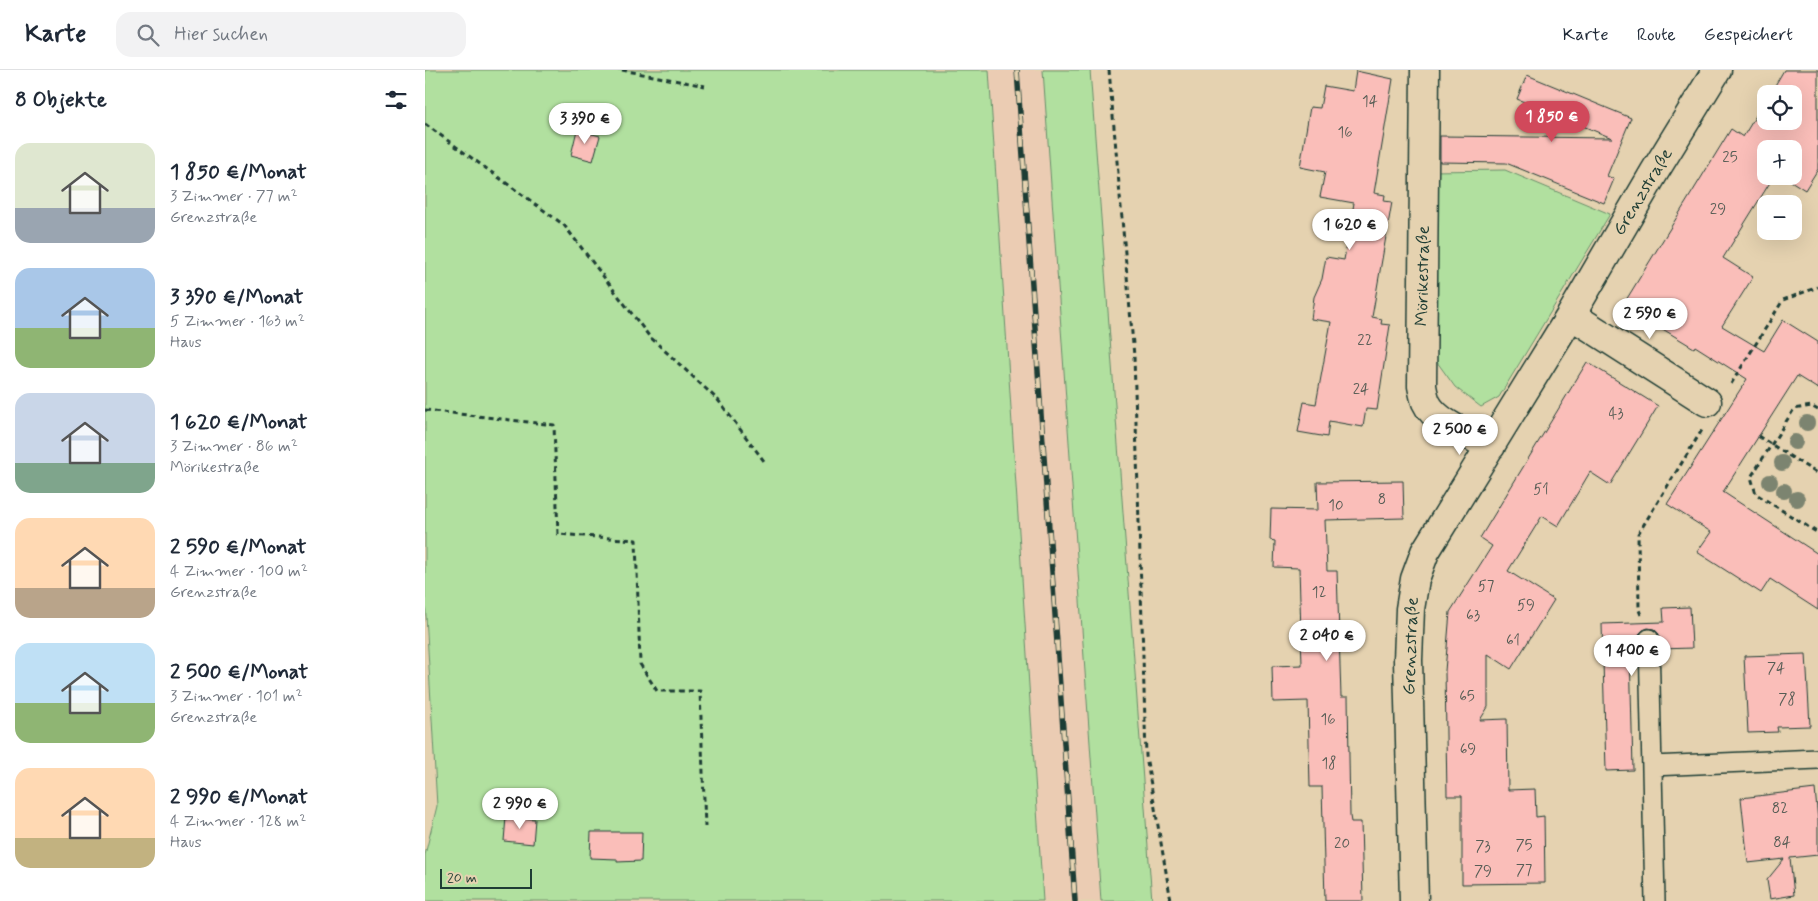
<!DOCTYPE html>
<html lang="de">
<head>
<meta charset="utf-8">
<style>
  body { margin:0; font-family:Mynerve,sans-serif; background:#f2f2f3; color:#1f2937; height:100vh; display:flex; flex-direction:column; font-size:19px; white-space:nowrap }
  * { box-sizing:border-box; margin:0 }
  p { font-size:16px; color:#747a83 }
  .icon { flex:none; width:28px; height:28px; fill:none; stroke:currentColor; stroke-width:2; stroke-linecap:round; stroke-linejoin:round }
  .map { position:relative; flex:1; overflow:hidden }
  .side { display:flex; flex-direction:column; background:#fff; width:425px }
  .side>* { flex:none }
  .controls { position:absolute; left:1332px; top:15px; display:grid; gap:10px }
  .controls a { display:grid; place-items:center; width:45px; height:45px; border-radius:10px; background:#fff; box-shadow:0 5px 20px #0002; font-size:25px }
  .scale { position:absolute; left:15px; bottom:12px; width:92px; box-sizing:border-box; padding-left:5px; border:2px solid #1f3d34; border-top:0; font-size:14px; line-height:18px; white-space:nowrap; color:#1f3d34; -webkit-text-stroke:4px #e5d2b0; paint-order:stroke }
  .price { position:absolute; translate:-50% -42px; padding:0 11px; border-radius:18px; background:#fff; color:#222; font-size:16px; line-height:32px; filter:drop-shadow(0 1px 2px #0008) }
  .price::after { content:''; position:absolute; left:50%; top:30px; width:15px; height:11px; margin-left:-8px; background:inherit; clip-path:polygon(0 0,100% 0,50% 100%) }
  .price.selected { background:#d1495b; color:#fff }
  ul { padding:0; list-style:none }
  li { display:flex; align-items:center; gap:15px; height:125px; padding:0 15px }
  li span { display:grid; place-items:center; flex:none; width:140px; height:100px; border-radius:15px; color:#555 }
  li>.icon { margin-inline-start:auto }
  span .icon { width:60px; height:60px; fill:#fffc; stroke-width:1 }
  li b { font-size:21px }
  h2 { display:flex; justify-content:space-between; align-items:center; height:60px; padding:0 15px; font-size:21px }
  header { display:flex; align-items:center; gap:30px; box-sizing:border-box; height:70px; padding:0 25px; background:#fff; border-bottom:1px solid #e0e1e3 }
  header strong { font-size:24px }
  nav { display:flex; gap:28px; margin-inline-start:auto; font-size:18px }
  .search { width:350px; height:45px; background:#f2f2f3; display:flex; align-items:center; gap:12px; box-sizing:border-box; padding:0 18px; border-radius:15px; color:#747a83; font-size:19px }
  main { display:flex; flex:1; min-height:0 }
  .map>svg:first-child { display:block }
</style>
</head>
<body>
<header>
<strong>Karte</strong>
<div class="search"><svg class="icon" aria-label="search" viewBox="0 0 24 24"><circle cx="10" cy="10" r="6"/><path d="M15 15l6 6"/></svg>Hier suchen</div>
<nav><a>Karte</a><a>Route</a><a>Gespeichert</a></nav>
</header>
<main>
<section class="side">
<h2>8 Objekte<svg class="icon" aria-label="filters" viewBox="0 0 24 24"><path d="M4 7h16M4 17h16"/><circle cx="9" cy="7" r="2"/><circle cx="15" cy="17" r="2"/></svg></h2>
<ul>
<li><span style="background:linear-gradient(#dfe7d0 65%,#9aa5b1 0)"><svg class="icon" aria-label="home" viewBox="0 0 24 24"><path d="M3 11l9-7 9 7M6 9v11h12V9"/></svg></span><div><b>1 850 €/Monat</b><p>3 Zimmer · 77 m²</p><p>Grenzstraße</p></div></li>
<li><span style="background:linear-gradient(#a9c7e8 60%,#8fb573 0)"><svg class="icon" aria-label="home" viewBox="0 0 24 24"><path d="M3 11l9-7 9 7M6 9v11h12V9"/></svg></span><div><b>3 390 €/Monat</b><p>5 Zimmer · 163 m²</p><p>Haus</p></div></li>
<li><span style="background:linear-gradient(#c9d6e8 70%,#7fa58c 0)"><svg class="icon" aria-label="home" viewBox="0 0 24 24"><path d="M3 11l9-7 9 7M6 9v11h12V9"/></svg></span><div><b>1 620 €/Monat</b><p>3 Zimmer · 86 m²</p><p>Mörikestraße</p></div></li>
<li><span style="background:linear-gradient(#ffd9b3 70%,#b9a48a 0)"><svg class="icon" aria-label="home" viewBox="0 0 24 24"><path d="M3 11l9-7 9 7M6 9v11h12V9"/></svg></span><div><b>2 590 €/Monat</b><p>4 Zimmer · 100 m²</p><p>Grenzstraße</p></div></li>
<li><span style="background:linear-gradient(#bfe0f5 60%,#8fb573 0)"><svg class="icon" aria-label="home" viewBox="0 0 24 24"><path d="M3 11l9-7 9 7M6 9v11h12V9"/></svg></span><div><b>2 500 €/Monat</b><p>3 Zimmer · 101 m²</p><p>Grenzstraße</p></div></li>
<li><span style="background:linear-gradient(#ffd9b3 70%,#c2b280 0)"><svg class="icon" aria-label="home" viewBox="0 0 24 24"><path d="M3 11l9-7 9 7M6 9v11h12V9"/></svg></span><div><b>2 990 €/Monat</b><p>4 Zimmer · 128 m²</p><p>Haus</p></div></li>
</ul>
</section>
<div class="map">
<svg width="1393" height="831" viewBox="0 0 1393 831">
  <rect width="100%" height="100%" fill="#e5d2b0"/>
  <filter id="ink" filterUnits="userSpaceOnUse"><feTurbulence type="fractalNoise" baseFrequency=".02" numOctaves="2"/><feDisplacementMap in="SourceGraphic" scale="10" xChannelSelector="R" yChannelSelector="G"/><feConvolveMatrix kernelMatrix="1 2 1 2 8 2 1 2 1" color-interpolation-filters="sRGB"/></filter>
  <g filter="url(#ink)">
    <path fill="#ebccb3" d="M 564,0 L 618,0 L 676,831 L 618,831 Z"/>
    <path fill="#b1e09f" stroke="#688e6a" d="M 0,0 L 564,0 L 618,831 L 0,831 L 0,785 L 12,736 L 0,528 Z
      M 618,0 L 665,0 L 727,831 L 676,831 Z
      M 1080,100 L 1185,144 L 1074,327 L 1056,337 L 1030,317 L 1012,292 L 1004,251 L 1006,101 Z"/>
    <path fill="#fabeb9" stroke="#1f3d34" d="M 1359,0 L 1393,0 L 1393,99 L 1380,120 L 1358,106 L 1369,106 L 1369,79 L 1341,79 L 1341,106 L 1349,106 L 1298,188 L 1328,207 L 1297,256 L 1339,281 L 1358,250 L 1393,272 L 1393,319 L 1372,306 L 1298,422 L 1393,484 L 1393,540 L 1345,509 L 1336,523 L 1272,482 L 1286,462 L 1242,434 L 1322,309 L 1270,276 L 1269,278 L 1198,235 L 1306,59 L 1318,67 L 1341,29 L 1341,51 L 1369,51 L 1369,24 L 1345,24 Z
      M 931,1 L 968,9 L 949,123 L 960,125 L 959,131 L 967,132 L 947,247 L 957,249 L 956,254 L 965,255 L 952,340 L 941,339 L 938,357 L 904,351 L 902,367 L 873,362 L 879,332 L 891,334 L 906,252 L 886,249 L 889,227 L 897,209 L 901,187 L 919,190 L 929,133 L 895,127 L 900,102 L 875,97 L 885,37 L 895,38 L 899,16 L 928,21 Z
      M 1102,5 L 1206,48 L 1182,106 L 1189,109 L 1179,133 L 1081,93 L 1015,92 L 1015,66 L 1187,68 L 1092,29 Z
      M 152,60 L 175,66 L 168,91 L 146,85 Z
      M 1162,292 L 1233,336 L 1185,415 L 1165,402 L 1133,456 L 1117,446 L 1083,501 L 1129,530 L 1086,599 L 1063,584 L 1063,637 L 1055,650 L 1082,649 L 1083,720 L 1110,719 L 1111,747 L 1119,746 L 1120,813 L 1037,814 L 1037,726 L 1022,726 L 1020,601 L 1025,542 L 1067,476 L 1055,468 Z
      M 978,411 L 979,448 L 900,450 L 902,501 L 912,501 L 916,627 L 923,627 L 925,746 L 926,752 L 936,752 L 938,831 L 900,831 L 897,717 L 885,717 L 883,631 L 848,632 L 847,596 L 877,595 L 874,498 L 849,497 L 850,471 L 845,470 L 846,439 L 893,440 L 892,412 Z
      M 1265,537 L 1267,578 L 1235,579 L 1234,564 L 1229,559 L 1223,558 L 1218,560 L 1214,564 L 1213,580 L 1205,580 L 1208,700 L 1181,701 L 1177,554 L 1239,552 L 1238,538 Z
      M 1381,584 L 1385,656 L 1352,657 L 1353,662 L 1323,663 L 1319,586 Z
      M 1390,719 L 1393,751 L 1393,785 L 1365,788 L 1369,825 L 1345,829 L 1342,810 L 1359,789 L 1323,793 L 1316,728 Z
      M 81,747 L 110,749 L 108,774 L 79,771 Z
      M 166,762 L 217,762 L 216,791 L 192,792 L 192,789 L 165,788 Z"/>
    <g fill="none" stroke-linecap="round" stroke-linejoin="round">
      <g stroke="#1f3d34" stroke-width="22">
        <path id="service" d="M 1224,569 L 1230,831
          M 1227,696 L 1393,689"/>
      </g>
      <g stroke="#1f3d34" stroke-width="31">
        <path id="minor" d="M 1000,0 L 997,316 C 998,321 999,327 1001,332 C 1010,353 1047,366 1066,376
          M 1146,245 L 1282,332
          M 989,831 L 983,590 L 985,539 L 990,509 L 1000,482 L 1146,245 L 1230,101 L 1292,0"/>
      </g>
      <path stroke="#1f3d34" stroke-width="3" stroke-dasharray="5 4" stroke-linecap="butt" d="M 197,0 L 280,16
        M 684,0 L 709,286 L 721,686 L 746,831
        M 0,54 L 139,155 L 224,266 L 293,330 L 339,391
        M 1306,314 L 1358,230 L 1393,217
        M 0,340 L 129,355 L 133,464 L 211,470 L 215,594 L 232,621 L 275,621 L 280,757
        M 1393,340 L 1386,336 L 1369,339 L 1326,407 L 1331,424 L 1393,463
        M 1333,366 L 1393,404
        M 1216,545 L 1214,540 L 1213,464 L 1277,360"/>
      <use href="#service" stroke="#e5d2b0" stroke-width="19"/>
      <use href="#minor" stroke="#e5d2b0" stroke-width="28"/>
      <g stroke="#1f3d34" stroke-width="5.5">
        <path id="rail" d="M 592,0 L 650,831"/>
      </g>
      <use href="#rail" stroke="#e5d2b0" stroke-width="4" stroke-dasharray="11" stroke-linecap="butt"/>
    </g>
    <g fill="#7c846f">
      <circle cx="1382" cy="353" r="8"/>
      <circle cx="1370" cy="372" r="8"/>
      <circle cx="1357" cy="393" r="8"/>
      <circle cx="1345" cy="412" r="8"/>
      <circle cx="1359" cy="421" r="8"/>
      <circle cx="1372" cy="429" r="8"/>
    </g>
  </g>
  <g text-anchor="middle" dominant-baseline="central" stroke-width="4.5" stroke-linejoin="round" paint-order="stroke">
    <g font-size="15" fill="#565d55">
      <text x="945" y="32">14</text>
      <text x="920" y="63">16</text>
      <text x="1305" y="88">25</text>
      <text x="1293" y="140">29</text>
      <text x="940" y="271">22</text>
      <text x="936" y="320">24</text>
      <text x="1191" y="344">43</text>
      <text x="1116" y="420">51</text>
      <text x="957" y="430">8</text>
      <text x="911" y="436">10</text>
      <text x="1061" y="517">57</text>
      <text x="894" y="523">12</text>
      <text x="1101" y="536">59</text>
      <text x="1048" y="546">63</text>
      <text x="1088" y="571">61</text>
      <text x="1351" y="599">74</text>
      <text x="1042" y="627">65</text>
      <text x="1362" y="630">78</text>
      <text x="903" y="650">16</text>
      <text x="1043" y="680">69</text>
      <text x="904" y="694">18</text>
      <text x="1355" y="739">82</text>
      <text x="1357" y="773">84</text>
      <text x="917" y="774">20</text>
      <text x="1099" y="776">75</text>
      <text x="1058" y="777">73</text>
      <text x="1099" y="801">77</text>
      <text x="1058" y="802">79</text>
    </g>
    <g font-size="18" fill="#1f3d34" stroke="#e5d2b0">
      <text transform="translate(1218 122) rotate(-59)">Grenzstraße</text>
      <text transform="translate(998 206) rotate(-89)">Mörikestraße</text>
      <text transform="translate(986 576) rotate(-88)">Grenzstraße</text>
    </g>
  </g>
</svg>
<div class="controls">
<a><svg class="icon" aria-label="locate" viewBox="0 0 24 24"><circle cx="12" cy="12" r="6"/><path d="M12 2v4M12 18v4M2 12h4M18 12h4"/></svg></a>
<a>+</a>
<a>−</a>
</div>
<div class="scale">20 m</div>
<b class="price selected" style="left:1127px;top:73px">1 850 €</b>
<b class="price" style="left:160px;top:75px">3 390 €</b>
<b class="price" style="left:925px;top:181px">1 620 €</b>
<b class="price" style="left:1225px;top:270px">2 590 €</b>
<b class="price" style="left:1035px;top:386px">2 500 €</b>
<b class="price" style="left:902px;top:592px">2 040 €</b>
<b class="price" style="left:1207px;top:607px">1 400 €</b>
<b class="price" style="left:95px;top:760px">2 990 €</b>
</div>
</main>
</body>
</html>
